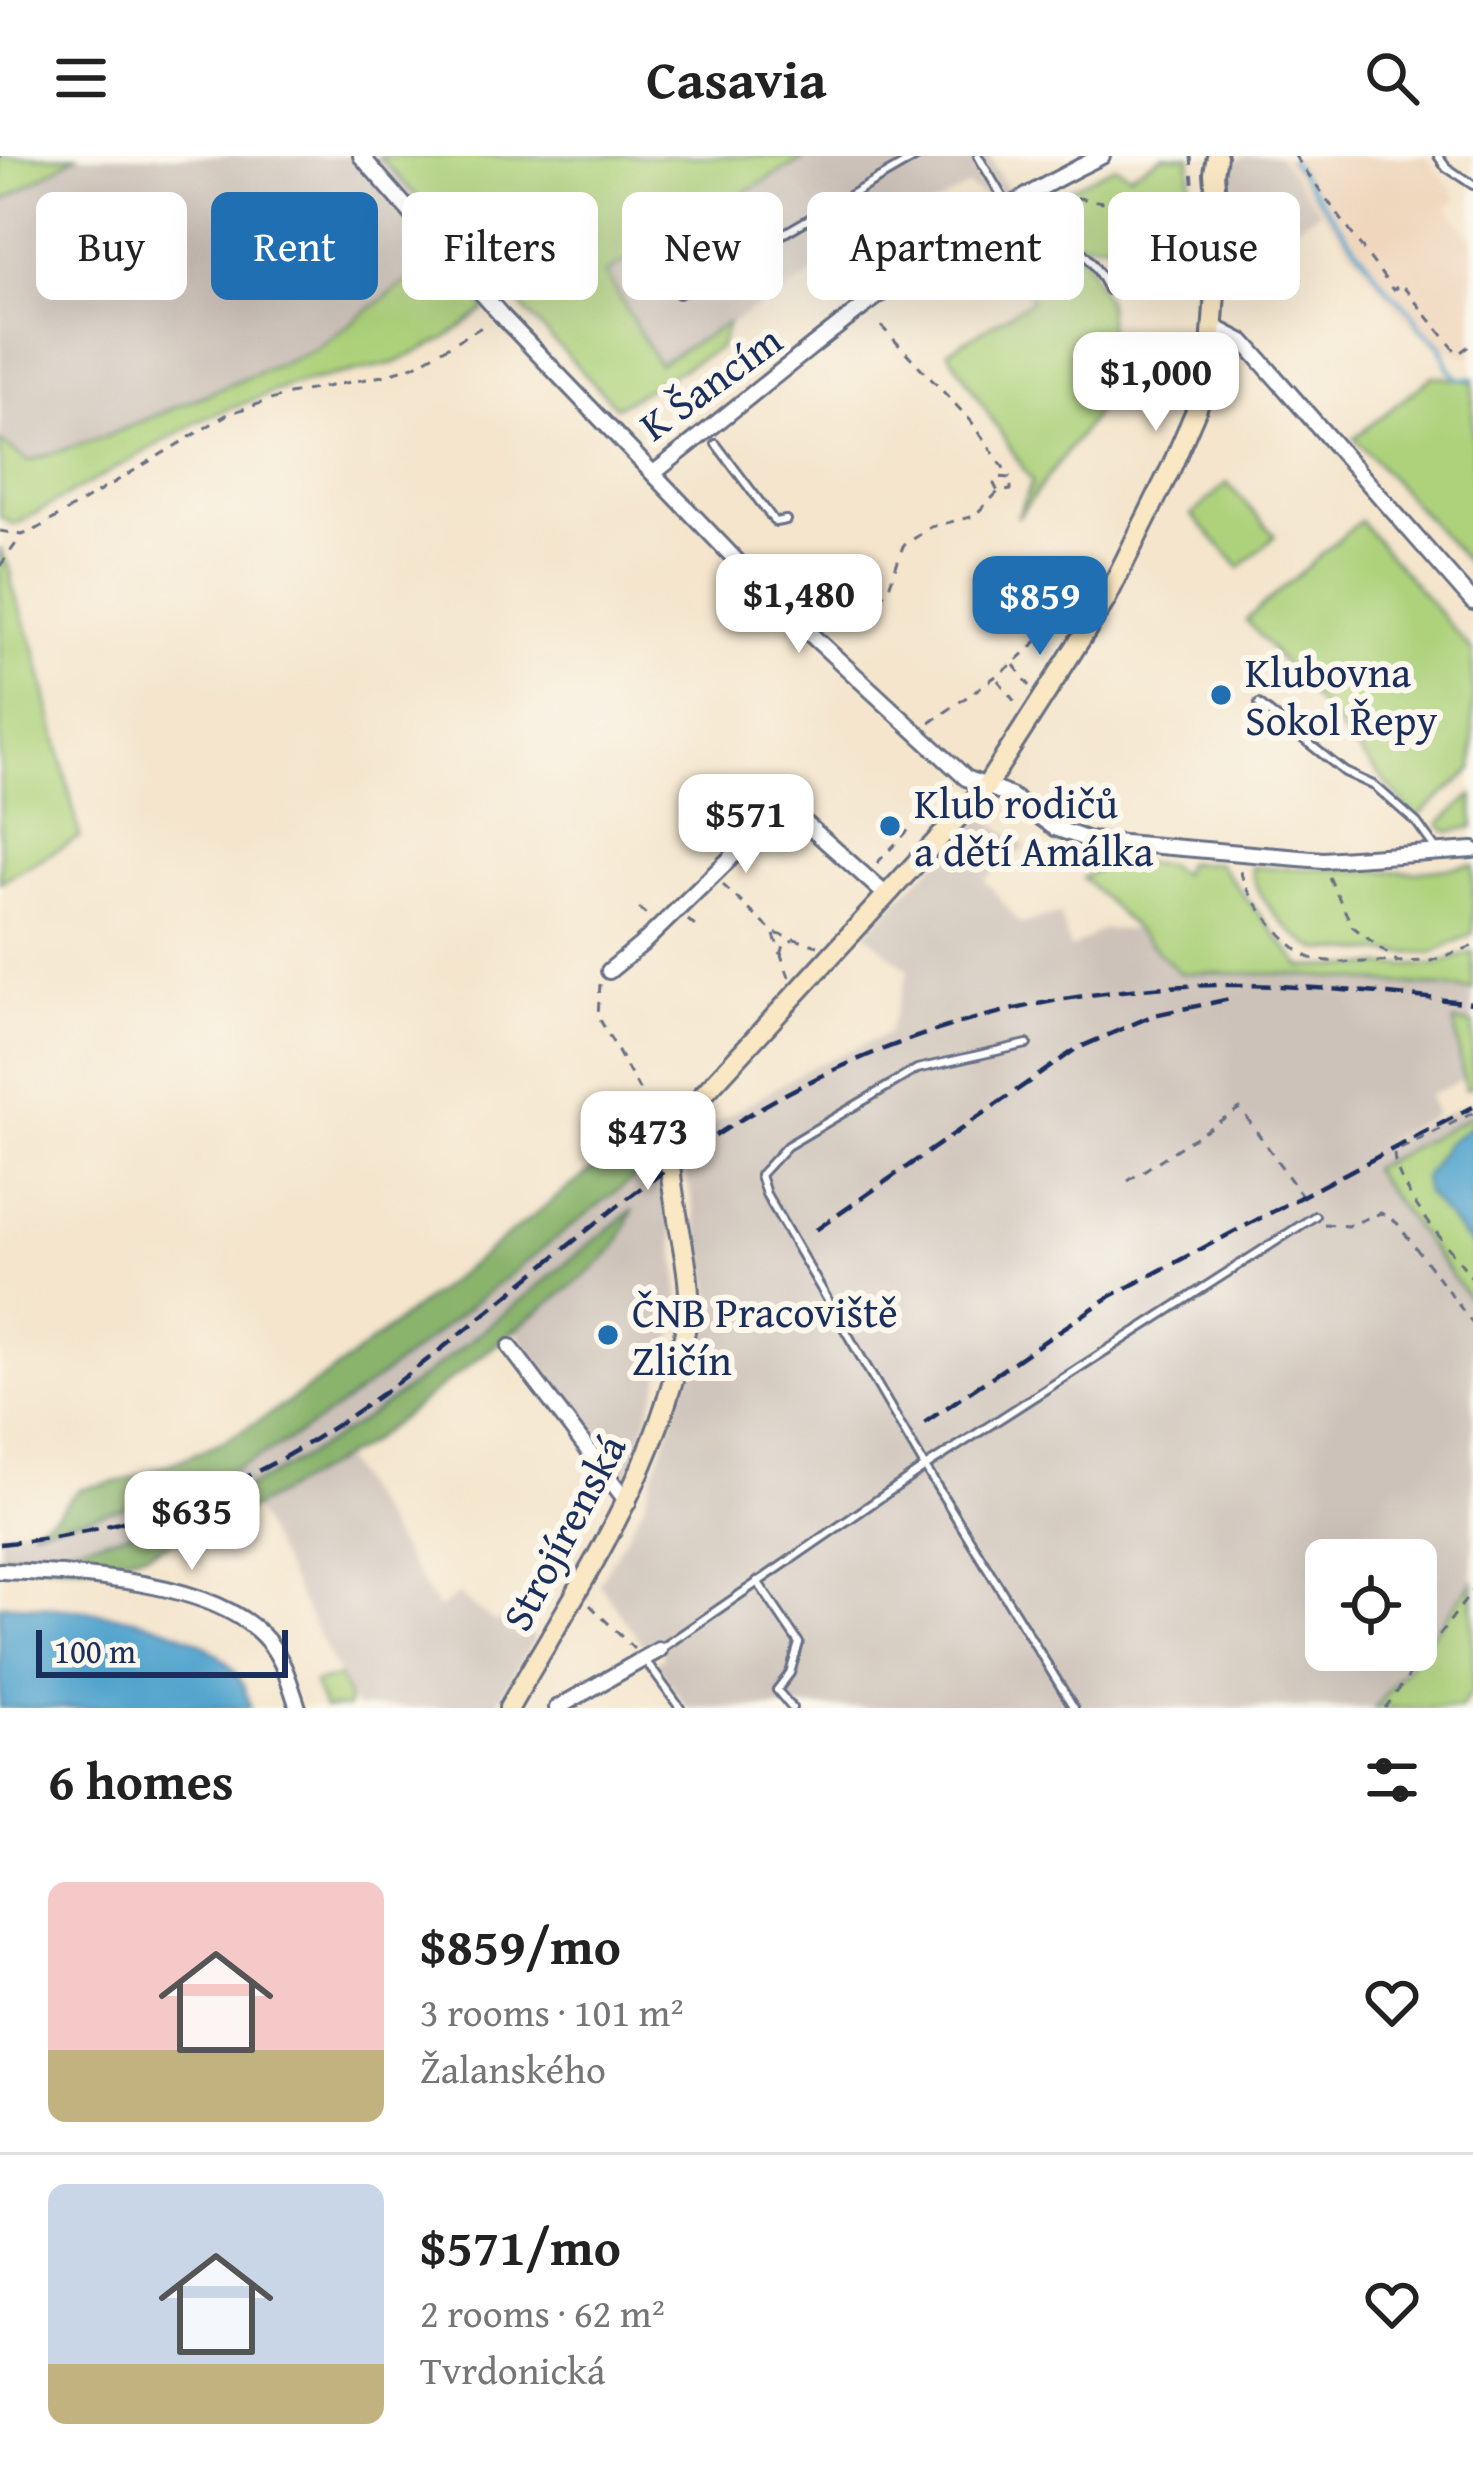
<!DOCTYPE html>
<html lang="en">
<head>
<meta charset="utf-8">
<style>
  body { margin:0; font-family:"Gentium Book Plus",serif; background:#f2f2f2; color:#222; height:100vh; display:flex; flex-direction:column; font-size:45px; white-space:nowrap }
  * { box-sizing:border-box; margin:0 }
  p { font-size:39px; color:#767676 }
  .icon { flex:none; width:66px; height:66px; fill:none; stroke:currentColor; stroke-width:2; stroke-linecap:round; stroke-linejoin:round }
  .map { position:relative; height:1552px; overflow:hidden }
  .sheet { display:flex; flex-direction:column; background:#fff; flex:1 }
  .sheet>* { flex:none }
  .guide { position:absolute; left:36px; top:36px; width:1401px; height:108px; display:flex; gap:24px }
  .buttons { position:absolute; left:1305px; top:1383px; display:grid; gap:24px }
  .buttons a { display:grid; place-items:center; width:132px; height:132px; border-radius:18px; background:#fff; box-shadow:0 12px 48px #0002; font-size:60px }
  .scale { position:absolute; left:36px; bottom:30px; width:252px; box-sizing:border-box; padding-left:12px; border:6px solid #1b2f5e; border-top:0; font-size:33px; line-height:42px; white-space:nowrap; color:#1b2f5e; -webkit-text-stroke:9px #fbf7ec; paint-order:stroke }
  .price { position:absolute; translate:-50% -102px; padding:0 27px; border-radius:24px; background:#fff; color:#222; font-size:39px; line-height:78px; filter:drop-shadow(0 3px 6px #0008) }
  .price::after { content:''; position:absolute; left:50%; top:72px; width:36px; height:27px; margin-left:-18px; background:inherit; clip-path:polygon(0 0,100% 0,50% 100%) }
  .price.selected { background:#1f6fb2; color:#fff }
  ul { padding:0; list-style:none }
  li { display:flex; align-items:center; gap:36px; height:300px; padding:0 48px }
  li+li { border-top:3px solid #e0e0e0 }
  li span { display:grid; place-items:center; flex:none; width:336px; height:240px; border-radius:18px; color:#555 }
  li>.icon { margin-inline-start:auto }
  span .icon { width:144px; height:144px; fill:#fffc; stroke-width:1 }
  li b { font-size:51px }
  h2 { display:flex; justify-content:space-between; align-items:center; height:144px; padding:0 48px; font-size:51px }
  .pill { padding:0 42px; border-radius:18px; background:#fff; box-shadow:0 12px 48px #0002; font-size:42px; line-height:108px }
  .pill.selected { background:#1f6fb2; color:#fff }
  header { display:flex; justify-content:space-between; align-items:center; height:156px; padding:0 48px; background:#fff; font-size:54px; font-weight:700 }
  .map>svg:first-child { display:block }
</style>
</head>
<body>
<header><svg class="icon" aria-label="menu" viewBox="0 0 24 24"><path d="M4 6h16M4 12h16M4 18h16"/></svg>Casavia<svg class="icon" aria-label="search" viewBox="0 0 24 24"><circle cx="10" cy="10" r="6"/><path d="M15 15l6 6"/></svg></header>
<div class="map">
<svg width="1473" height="1552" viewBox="0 0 1473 1552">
  <rect width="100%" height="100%" fill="#fbf7ec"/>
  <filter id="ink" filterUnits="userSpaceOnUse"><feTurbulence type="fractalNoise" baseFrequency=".00833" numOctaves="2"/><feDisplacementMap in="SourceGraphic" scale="24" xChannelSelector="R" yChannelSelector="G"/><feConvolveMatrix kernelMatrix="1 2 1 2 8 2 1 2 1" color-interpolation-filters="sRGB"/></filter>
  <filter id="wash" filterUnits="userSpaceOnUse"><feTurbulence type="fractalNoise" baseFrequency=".004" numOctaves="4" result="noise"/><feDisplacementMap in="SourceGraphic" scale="48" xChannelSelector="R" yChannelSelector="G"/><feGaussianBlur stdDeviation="2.7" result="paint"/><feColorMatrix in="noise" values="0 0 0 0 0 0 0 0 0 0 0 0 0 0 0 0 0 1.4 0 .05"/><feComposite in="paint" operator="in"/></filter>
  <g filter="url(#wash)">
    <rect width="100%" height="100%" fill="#f4e5cc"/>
    <path fill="#efd6bc" d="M 1277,0 L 1425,0 L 1458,42 L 1447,50 L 1473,85 L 1473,197 L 1469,201 L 1436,191 L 1396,153 Z"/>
    <path fill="#cdc2b9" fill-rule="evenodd" d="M 76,0 L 379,0 L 460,86 L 316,193 L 97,284 L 28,305 L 0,285 L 0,47 Z
      M 808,0 L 988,0 L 1010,37 L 992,47 L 968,30 L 657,209 L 605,117 Z
      M 1247,0 L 1277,0 L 1319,55 L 1293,73 L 1277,51 L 1232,70 L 1228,27 L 1233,7 Z
      M 983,659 L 1026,691 L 985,724 L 1020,768 L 1060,758 L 1070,793 L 1102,773 L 1136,774 L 1180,817 L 1288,818 L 1473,834 L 1473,868 L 1455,867 L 1463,923 L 1428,940 L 1436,958 L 1364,995 L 1473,945 L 1473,959 L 1372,1013 L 1473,1148 L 1473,1426 L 1375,1552 L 688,1552 L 655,1507 L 664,1500 L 654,1486 L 645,1492 L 599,1427 L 643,1350 L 713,1145 L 686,1016 L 666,1031 L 678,1117 L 680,1159 L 628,1323 L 618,1317 L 515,1175 L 594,1113 L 617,1089 L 631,1056 L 399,1239 L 308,1301 L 266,1325 L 219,1347 L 136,1376 L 0,1400 L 0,1375 L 84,1363 L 167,1340 L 255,1303 L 296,1280 L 384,1218 L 694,979 L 811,911 L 888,878 L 909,814 L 865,777 ZM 1326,1404 L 1416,1404 L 1416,1494 L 1326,1494 Z
      M 343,1304 L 438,1453 L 458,1439 L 495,1467 L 506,1464 L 535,1481 L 494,1552 L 356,1552 L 253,1352 Z"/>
    <path fill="#aed27c" stroke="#64806d" stroke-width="3" d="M 0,0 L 76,0 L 0,47 Z
      M 379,0 L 808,0 L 606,117 L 658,208 L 728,167 L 720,191 L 616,251 Z
      M 1163,0 L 1190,0 L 1190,40 L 1207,89 L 1203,144 L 1195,143 L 1200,98 L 1188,96 L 1189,88 L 1126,75 L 1118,108 L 1107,86 L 1082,87 L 1021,67 L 1016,59 L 1115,10 L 1130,18 Z
      M 995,79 L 1036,81 L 1083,99 L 1107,146 L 1110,214 L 1093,261 L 1017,362 L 1032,326 L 948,195 L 1032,144 Z
      M 440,101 L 486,153 L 446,182 L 395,207 L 291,229 L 201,264 L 15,369 L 0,361 L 0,285 L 28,305 L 107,280 L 316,193 Z
      M 1433,220 L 1473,225 L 1473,413 L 1354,282 Z
      M 1227,327 L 1275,380 L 1240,412 L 1192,359 Z
      M 1360,365 L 1473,496 L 1473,614 L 1416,662 L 1246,464 Z
      M 0,392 L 11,416 L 12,430 L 36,496 L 80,681 L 0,726 Z
      M 1473,639 L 1473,671 L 1448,676 L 1439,668 Z
      M 1113,704 L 1165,709 L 1181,718 L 1185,707 L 1218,707 L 1302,811 L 1433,809 L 1473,796 L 1473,834 L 1288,818 L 1180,817 L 1083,722 Z
      M 1473,709 L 1473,777 L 1431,798 L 1320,794 C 1292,782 1253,741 1251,711 L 1414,716 Z
      M 1454,866 L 1473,868 L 1473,931 L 1465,933 Z
      M 1473,959 L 1473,969 C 1441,992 1434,998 1427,1037 L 1473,1091 L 1473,1148 L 1371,1013 Z
      M 1473,1426 L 1473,1534 L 1460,1552 L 1375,1552 Z
      M 339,1521 L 349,1543 L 347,1552 L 324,1552 L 314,1527 Z"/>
    <path fill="#8ab46c" stroke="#527265" stroke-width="3" d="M 630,984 L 636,1021 C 567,1072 501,1126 435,1178 C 378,1223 320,1269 255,1303 C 184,1339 108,1358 30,1373 L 56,1358 L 79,1333 L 126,1324 L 173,1307 L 224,1285 L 272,1257 L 341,1210 Z
      M 633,1054 L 617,1089 L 594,1113 L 367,1288 L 253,1352 L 150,1396 L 84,1409 L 0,1404 L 0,1400 C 272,1376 429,1213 633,1054 Z"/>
    <path fill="#52a4cd" stroke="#366a96" stroke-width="3" d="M 1473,969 L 1473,1091 L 1426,1037 L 1424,1022 L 1447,987 Z
      M 0,1448 C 74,1452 235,1458 250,1552 L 0,1552 Z"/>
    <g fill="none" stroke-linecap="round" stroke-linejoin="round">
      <path stroke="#52a4cd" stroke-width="4.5" d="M 1290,4 L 1389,135 L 1412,156 L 1421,173 L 1440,188 L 1449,213 L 1459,223 L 1473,222"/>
    </g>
  </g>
  <g filter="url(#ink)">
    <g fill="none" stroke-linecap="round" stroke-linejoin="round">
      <g stroke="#676f84" stroke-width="12">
        <path id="lane" d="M 978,0 L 1021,72 C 1072,90 1083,83 1108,134
          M 1438,0 L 1446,11 L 1473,29
          M 679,138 L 918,0
          M 716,288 L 775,366 L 786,364
          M 1259,548 L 1345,616 L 1375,630 L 1417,667 L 1438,696
          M 1027,888 L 917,913 L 787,990 L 760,1019 L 766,1038 L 925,1311 L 1074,1552
          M 757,1425 L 799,1487 L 790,1517 L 777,1534 L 792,1552
          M 662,1492 L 925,1311 L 1315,1060
          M 645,1504 L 680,1552"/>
      </g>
      <g stroke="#676f84" stroke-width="20">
        <path id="street" d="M 361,0 L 501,159 L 781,451 L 966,622 L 1011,640 L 1055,672 L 1089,684 L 1323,704 L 1473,694
          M 1214,171 L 1245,187 L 1473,446
          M 655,316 C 798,204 936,79 1102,0
          M 609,815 L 643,787 L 776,658 L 794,657 L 886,739
          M 510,1191 L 628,1347
          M 0,1415 C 75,1418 215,1423 267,1484 C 284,1504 290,1528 298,1552
          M 557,1552 L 659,1494"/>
      </g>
      <g stroke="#676f84" stroke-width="24">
        <path id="secondary" d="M 509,1552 C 583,1422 662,1311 688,1159 C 696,1111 658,1013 674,977 C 680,963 693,951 702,940 L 985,632 L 1105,445 L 1171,312 L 1197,252 L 1210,207 L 1219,80 L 1214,17 L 1217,0"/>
      </g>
      <path stroke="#676f84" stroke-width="3" stroke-dasharray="9 9" stroke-linecap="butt" d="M 0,0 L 1,0
        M 1191,0 L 1194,39
        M 1295,0 L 1393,134 L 1401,128 L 1458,198 L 1473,187
        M 1059,39 L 1198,61
        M 881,170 L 971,265 L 1010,321
        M 0,375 L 22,379 L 37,373 L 228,258 L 289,238 L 382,220 L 414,210 L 487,168
        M 0,410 L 20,382
        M 833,472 L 880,443 L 889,431 L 903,390 L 931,371 L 974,360 L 998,336 L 1011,334 L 1011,322 L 999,321 L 994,328 L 998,336
        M 1014,509 L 1030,530
        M 998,524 L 1018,550
        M 930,567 L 1013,508 L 1071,453 L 1076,457
        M 877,707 L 953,628
        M 1241,715 C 1242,736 1290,795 1311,802 C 1337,809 1372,805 1398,806
        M 1329,721 L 1352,770 L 1398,806 L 1431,805 L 1473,790
        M 723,729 L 774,777 L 818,790
        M 639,752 L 649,762
        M 688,764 L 696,771
        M 774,779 L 789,821
        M 781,799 L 784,789 L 793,784
        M 600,828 L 598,860 L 654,960 L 662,967
        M 1473,957 L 1394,996 C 1393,1031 1452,1094 1473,1123
        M 1128,1025 L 1240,952 L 1307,1047
        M 1324,1068 L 1347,1070 L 1381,1057 L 1397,1067 L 1473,1168
        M 590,1449 L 634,1493
        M 1385,1552 L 1473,1434"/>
      <use href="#lane" stroke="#fff" stroke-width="6"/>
      <use href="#street" stroke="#fff" stroke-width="14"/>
      <use href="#secondary" stroke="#fae7c3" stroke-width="18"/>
      <path stroke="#1b2f5e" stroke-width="4.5" stroke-dasharray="18 9" stroke-linecap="butt" d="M 816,1074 L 1076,893 L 1154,859 L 1230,843
        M 924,1267 L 1111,1140 L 1473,951
        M 0,1388 C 105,1378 209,1346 300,1292 C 453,1201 578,1066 729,971 C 877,877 1053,829 1229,829 C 1310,829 1392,838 1473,847"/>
    </g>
  </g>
  <g fill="#1f6fb2" stroke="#fbf7ec" stroke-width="4.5">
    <circle cx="1221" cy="539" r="12"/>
    <circle cx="890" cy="670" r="12"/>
    <circle cx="608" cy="1179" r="12"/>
  </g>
  <g text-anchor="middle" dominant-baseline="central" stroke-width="12" stroke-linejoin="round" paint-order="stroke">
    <g font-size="42" fill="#1b2f5e" stroke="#fbf7ec">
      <text transform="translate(710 226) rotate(-36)">K Šancím</text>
      <text transform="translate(563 1376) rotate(-62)">Strojírenská</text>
    </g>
    <g font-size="42" fill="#1b2f5e" stroke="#fbf7ec" text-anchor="start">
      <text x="1245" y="515">Klubovna<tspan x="1245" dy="48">Sokol Řepy</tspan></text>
      <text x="914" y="646">Klub rodičů<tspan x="914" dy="48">a dětí Amálka</tspan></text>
      <text x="632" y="1155">ČNB Pracoviště<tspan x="632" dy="48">Zličín</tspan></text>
    </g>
  </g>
</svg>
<div class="buttons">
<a><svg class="icon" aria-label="locate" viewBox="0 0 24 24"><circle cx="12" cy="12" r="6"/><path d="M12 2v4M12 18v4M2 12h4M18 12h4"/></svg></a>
</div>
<div class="scale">100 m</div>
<b class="price" style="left:1156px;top:278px">$1,000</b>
<b class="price" style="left:799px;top:500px">$1,480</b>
<b class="price selected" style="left:1040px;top:502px">$859</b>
<b class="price" style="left:746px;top:720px">$571</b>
<b class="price" style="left:648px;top:1037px">$473</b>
<b class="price" style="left:192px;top:1417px">$635</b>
<div class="guide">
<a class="pill">Buy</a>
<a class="pill selected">Rent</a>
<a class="pill">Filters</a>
<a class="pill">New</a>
<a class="pill">Apartment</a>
<a class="pill">House</a>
</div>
</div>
<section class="sheet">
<h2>6 homes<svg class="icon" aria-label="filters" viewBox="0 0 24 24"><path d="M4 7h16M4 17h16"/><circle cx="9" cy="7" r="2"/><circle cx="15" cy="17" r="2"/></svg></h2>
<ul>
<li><span style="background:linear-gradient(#f6c9c9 70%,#c2b280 0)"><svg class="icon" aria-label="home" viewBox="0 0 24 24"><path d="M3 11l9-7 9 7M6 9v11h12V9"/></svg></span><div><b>$859/mo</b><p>3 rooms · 101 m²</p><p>Žalanského</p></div><svg class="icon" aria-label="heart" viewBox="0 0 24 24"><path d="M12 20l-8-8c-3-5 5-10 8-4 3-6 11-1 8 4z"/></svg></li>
<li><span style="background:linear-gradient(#c9d6e8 75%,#c2b280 0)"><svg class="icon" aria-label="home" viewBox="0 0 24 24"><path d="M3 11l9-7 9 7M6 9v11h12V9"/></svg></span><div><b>$571/mo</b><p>2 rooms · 62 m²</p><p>Tvrdonická</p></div><svg class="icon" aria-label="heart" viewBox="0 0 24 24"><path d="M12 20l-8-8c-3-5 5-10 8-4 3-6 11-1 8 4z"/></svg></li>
</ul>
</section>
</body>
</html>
